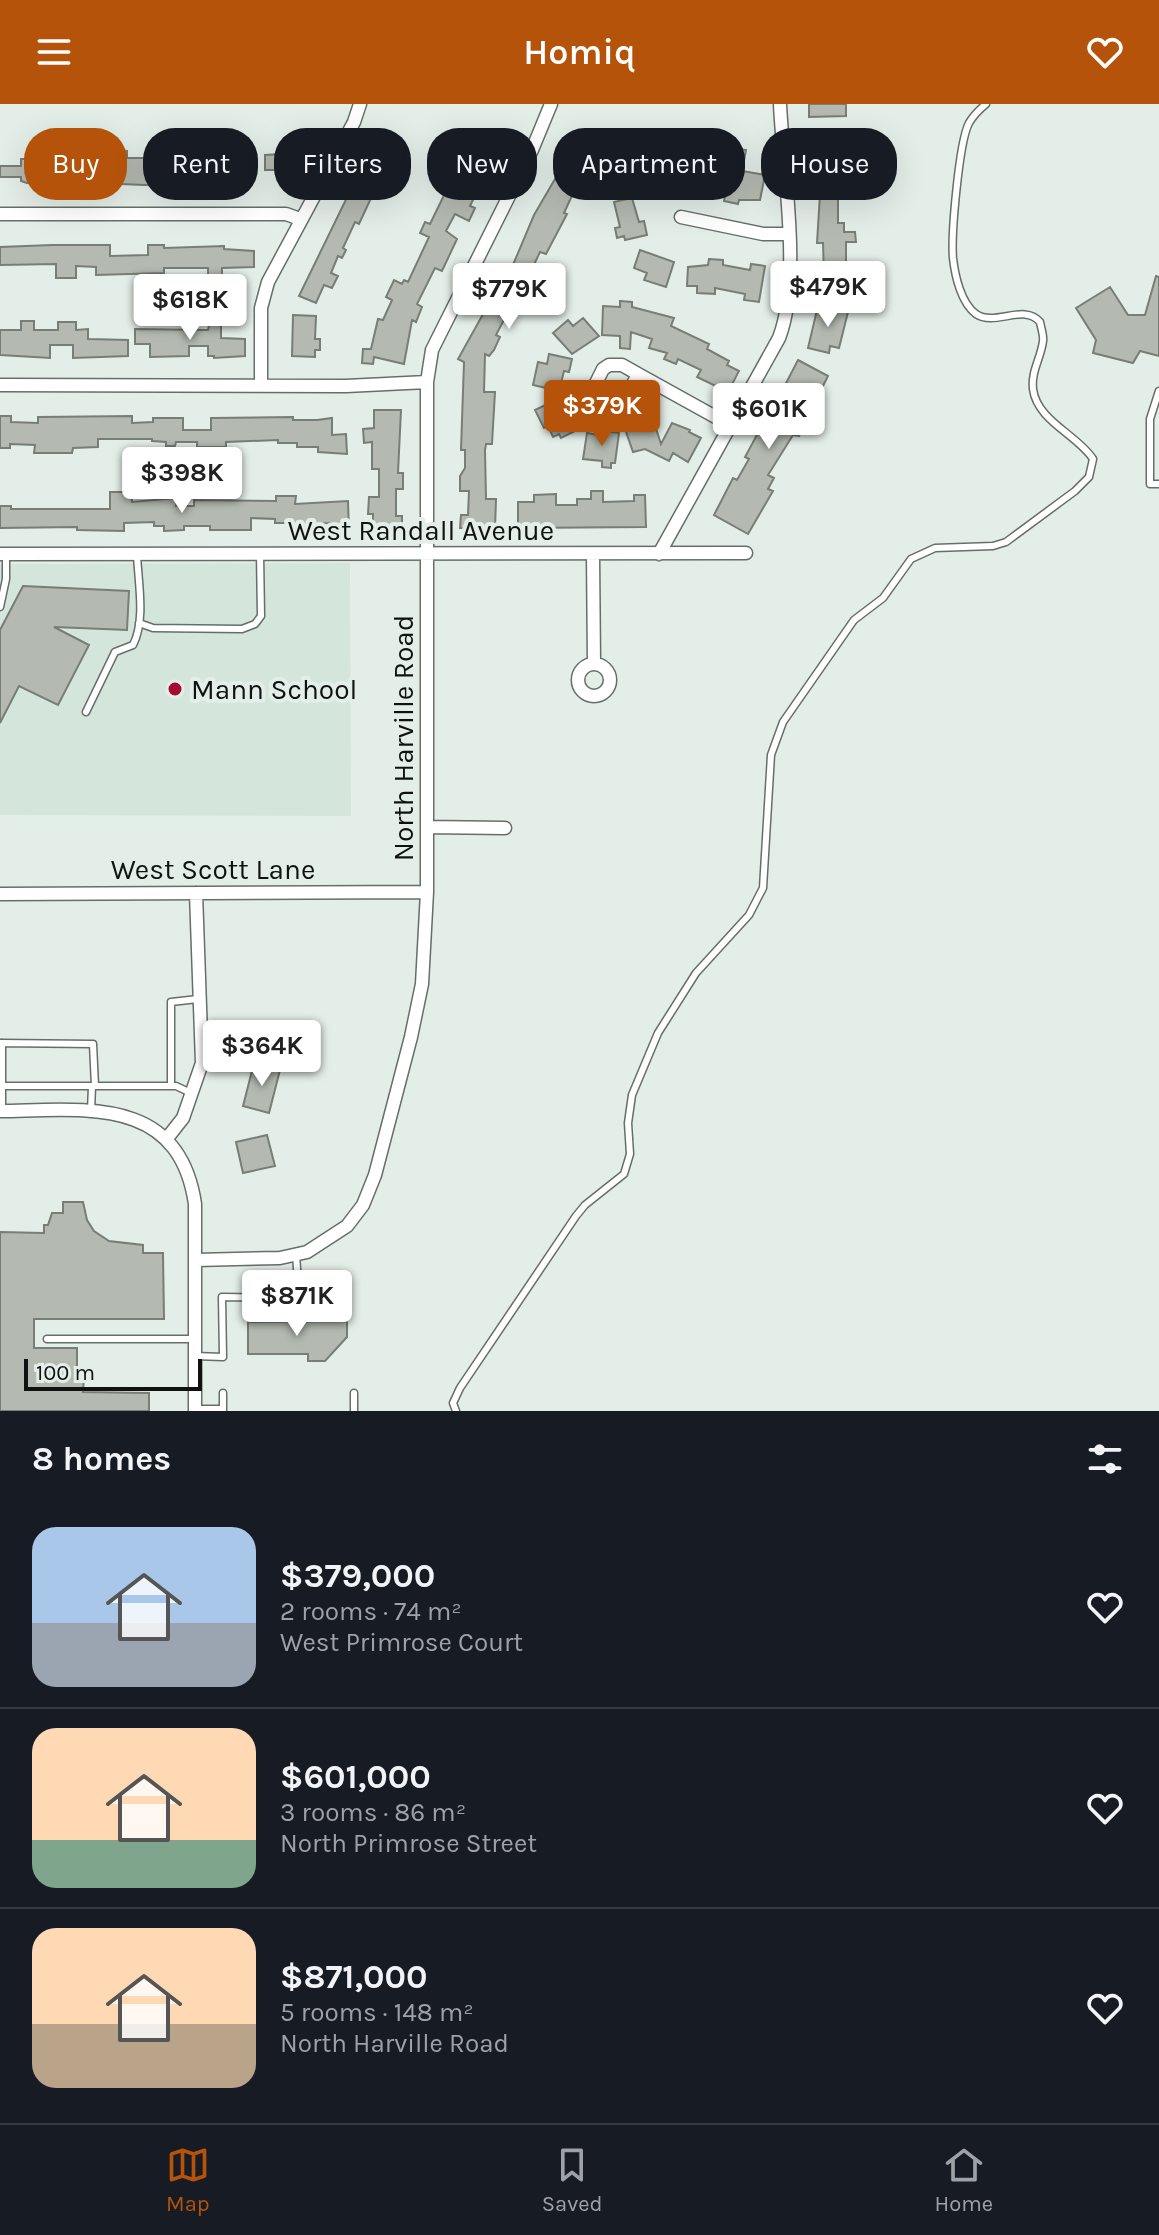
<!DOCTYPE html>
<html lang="en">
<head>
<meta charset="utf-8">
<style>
  body { margin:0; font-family:Karla,sans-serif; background:#20242c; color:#f1f3f6; height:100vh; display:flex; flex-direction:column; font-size:30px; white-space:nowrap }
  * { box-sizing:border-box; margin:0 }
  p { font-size:26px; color:#9ea1a6 }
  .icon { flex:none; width:44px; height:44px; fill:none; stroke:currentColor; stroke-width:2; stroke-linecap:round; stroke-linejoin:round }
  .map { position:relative; height:1307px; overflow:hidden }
  .details { display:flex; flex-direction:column; background:#171b24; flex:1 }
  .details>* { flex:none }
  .guide { position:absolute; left:24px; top:24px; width:1112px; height:72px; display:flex; gap:16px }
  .scale { position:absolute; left:24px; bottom:20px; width:178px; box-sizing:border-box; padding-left:8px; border:4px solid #0f1211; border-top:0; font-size:22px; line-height:28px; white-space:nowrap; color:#0f1211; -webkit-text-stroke:6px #e4eee9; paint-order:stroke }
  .price { position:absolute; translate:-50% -68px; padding:0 18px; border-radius:8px; background:#fff; color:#222; font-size:26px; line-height:52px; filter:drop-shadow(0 2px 4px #0008) }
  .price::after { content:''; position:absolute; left:50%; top:48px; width:24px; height:18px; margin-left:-12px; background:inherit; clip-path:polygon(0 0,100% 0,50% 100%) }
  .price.active { background:#b45309; color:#fff }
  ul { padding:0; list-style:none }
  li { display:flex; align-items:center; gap:24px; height:200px; padding:0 32px }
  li+li { border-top:2px solid #363941 }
  li span { display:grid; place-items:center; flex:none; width:224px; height:160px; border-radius:24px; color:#555 }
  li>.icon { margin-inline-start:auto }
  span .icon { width:96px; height:96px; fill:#fffc; stroke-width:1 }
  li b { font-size:34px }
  h2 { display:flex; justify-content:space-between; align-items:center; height:96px; padding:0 32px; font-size:34px }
  .pill { padding:0 28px; border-radius:32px; background:#171b24; box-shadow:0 8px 32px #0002; font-size:28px; line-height:72px }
  .pill.active { background:#b45309; color:#fff }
  header { display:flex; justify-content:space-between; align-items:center; height:104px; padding:0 32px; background:#b45309; color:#fff; font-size:36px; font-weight:600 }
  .dock { display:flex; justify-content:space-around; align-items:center; height:112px; border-top:2px solid #363941; background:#171b24; font-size:22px; color:#9ea1a6 }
  .dock a { display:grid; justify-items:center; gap:4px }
  .dock .active { color:#b45309 }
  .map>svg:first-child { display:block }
</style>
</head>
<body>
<header><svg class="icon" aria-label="menu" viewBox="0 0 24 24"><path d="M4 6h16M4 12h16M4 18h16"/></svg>Homiq<svg class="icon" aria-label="heart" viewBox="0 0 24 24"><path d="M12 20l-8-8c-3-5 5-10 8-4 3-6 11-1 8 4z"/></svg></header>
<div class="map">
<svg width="1159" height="1307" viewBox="0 0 1159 1307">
  <rect width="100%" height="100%" fill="#e4eee9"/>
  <path fill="#d4e6dc" d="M 350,459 L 351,712 L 0,711 L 0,460 Z"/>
  <path fill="#b4bab1" stroke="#787d75" stroke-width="2" d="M 809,0 L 846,0 L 846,12 L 809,13 Z
    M 57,28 L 68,28 L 69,56 L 117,54 L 117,46 L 127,47 L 127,54 L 172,54 L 172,60 L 192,60 L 191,49 L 206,49 L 206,59 L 253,58 L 253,77 L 208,74 L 208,78 L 196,80 L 144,81 L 122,80 L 122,76 L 92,75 L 92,80 L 27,79 L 21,77 L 21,73 L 0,73 L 0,62 L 21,62 L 21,55 L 58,55 Z
    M 380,35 L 399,44 L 394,55 L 399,56 L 391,72 L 386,69 L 382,78 L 379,77 L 359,120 L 355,118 L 343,144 L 346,146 L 342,154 L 338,152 L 331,169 L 338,172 L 332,184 L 324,181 L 316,199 L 299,192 L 355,77 L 366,55 L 370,57 Z
    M 480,36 L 502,45 L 490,75 L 484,73 L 470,102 L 475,104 L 469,117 L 455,110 L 446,127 L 457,135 L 442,167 L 435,164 L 417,200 L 422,203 L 416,218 L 412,216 L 404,260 L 374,253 L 373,260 L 362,259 L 363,245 L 371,245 L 378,215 L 383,216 L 392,196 L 386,193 L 394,176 L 402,180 L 404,176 L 408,178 L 429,133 L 420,129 L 425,118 L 430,120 L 451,77 L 456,80 L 461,70 L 466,72 Z
    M 573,39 L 596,48 L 589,65 L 600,69 L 595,82 L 583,78 L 581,85 L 576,83 L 564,109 L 567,110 L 546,150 L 540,148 L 530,169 L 540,174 L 530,195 L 518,189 L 496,231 L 500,233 L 494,246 L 489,252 L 485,250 L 484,288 L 495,288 L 492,340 L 486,340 L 485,346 L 486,395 L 496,395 L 495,425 L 460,424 L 461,411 L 468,411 L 469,387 L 460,387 L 460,372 L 465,364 L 465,346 L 461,346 L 464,258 L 458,255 L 487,203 L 484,201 L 502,164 L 510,168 L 534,111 L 555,75 L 559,58 L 565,60 Z
    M 283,44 L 293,44 L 294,79 L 280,79 L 280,66 L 265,66 L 265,51 L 283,50 Z
    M 734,44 L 746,46 L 742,67 L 765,71 L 760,96 L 739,96 L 738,100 L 724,97 L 726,85 L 705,82 L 706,76 L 685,72 L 689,52 L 731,59 Z
    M 653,47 L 672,76 L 660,84 L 656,78 L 643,87 L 628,64 Z
    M 848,53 L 848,59 L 868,59 L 868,67 L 843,68 L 844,91 L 838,91 L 838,119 L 844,119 L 844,128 L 855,128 L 856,138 L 846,138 L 846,160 L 851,160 L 852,173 L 847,173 L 848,186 L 820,187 L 820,173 L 824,173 L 823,139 L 817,139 L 820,90 L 815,90 L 814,54 Z
    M 632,94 L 639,118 L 644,117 L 647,131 L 625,136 L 624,132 L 617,134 L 615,124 L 620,123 L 614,98 Z
    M 52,141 L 110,141 L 110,152 L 148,151 L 148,141 L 164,141 L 164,144 L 224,142 L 224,145 L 254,147 L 254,163 L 222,164 L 222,184 L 208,184 L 208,164 L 164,164 L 164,169 L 96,171 L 96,163 L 76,162 L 76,174 L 56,174 L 56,160 L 0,161 L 0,143 Z
    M 640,146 L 674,158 L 666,183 L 644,176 L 647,169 L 634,164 Z
    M 709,155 L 723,156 L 723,161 L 750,166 L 751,160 L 765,162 L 759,198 L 744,196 L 745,190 L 715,184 L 715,190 L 697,189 L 697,182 L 687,182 L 688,163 L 708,161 Z
    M 1156,172 L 1159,173 L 1159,252 L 1140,247 L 1133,259 L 1093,249 L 1096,236 L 1076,204 L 1110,183 L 1128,211 L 1145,211 Z
    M 620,197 L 632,198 L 632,203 L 674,214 L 671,222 L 709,240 L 707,245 L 729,257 L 727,261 L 739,267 L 728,288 L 697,273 L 701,266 L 678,255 L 676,260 L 664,255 L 667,249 L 649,244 L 652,235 L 631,228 L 630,245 L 620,244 L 620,232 L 602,231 L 603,202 L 620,203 Z
    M 821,202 L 848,208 L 839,244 L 830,242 L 829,249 L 808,244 L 817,206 L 821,207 Z
    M 293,211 L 316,212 L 315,235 L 320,235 L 320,246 L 315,246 L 315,253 L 292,252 Z
    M 583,214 L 599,232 L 572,250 L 553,229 L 568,216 L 573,222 Z
    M 21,217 L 34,217 L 34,226 L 58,226 L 58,218 L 76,218 L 76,226 L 88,225 L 88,235 L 128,236 L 128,252 L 73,254 L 73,241 L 50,241 L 50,254 L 0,251 L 0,226 L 21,226 Z
    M 209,221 L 221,221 L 221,234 L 245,235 L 245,252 L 214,254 L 214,252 L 208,252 L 208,242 L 189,242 L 189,252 L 150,253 L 150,240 L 135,240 L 135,225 L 208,226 Z
    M 549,250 L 572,255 L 569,268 L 564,267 L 559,287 L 533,281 L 538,258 L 547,260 Z
    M 798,256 L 828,272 L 821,286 L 818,284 L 799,321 L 803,324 L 799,332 L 793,331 L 768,371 L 774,374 L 768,385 L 773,387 L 748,430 L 714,411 L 733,374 L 737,376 L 749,355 L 745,353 L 772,303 L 783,309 L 794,288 L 784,283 Z
    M 562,293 L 572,313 L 578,310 L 585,322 L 561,334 L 559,330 L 553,333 L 548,322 L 544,324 L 535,306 Z
    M 374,306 L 401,306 L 398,369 L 403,369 L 403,385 L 396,385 L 396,412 L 402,412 L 402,427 L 373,427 L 373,410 L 368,410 L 369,393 L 379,393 L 379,365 L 372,365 L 372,338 L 364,339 L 363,325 L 374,324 Z
    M 0,312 L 11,312 L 11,318 L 38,319 L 38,313 L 132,312 L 132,319 L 153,318 L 153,314 L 183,314 L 183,326 L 211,326 L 211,314 L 293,313 L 293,316 L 317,316 L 332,314 L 332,331 L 346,330 L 347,350 L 318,348 L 318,343 L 297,343 L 297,339 L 278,339 L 278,336 L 226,338 L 226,343 L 197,343 L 197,338 L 176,338 L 175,342 L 166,342 L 166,338 L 152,337 L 152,335 L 98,335 L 98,343 L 73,344 L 72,349 L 34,349 L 35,341 L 10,340 L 10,344 L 0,344 Z
    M 652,312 L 661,340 L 672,319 L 690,326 L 689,328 L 701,334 L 688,358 L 673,349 L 669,357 L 645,345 L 633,348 L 624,322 Z
    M 605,327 L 619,329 L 615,359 L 611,359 L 611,364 L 602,363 L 602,357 L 583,355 L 587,329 L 604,332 Z
    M 591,387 L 603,387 L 603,398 L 634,397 L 634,391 L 645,391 L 646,423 L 518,424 L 518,398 L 534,398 L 534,391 L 556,390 L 556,401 L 577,401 L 577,395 L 591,395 Z
    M 110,388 L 126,388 L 126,392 L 132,392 L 132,398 L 176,394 L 176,402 L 194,402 L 194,396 L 276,397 L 276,392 L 296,392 L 295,400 L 348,397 L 349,427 L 334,427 L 334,419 L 308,420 L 308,425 L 288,425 L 288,419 L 275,419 L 275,415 L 251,414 L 251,426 L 210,426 L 210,422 L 184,422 L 184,426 L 164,427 L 164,422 L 154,422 L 154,418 L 124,419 L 124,427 L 77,426 L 77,423 L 0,424 L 0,402 L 11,402 L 11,405 L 110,405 Z
    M 23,482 L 129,487 L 127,526 L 54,523 L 89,541 L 58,601 L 19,582 L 0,619 L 0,526 Z
    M 254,918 L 297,919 L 296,946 L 253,945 Z
    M 254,959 L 280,966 L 269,1009 L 243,1002 Z
    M 267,1031 L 275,1062 L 243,1069 L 236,1038 Z
    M 63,1098 L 83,1098 L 87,1116 L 94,1127 L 109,1137 L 143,1141 L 143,1149 L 163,1149 L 164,1215 L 34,1215 L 34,1244 L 77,1244 L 77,1274 L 84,1274 L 83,1288 L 149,1289 L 149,1307 L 0,1307 L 0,1128 L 44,1129 L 44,1121 L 48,1121 L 52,1109 L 63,1109 Z
    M 347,1217 L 347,1233 L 325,1257 L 308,1257 L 308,1250 L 248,1250 L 248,1218 Z"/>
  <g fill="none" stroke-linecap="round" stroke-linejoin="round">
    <g stroke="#666e6a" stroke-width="9">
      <path id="service" d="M 1159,287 L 1150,315 L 1150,380 L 1159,380
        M 0,503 L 6,475 L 6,450
        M 139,519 L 153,524 L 242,525 L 255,520 L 261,512 L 260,450
        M 86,608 L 115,548 L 133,541 C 146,516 138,478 137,450
        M 0,939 L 93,940 L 95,982
        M 0,982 L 176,982 L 191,989
        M 171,982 L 171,898 L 198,895
        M 2,1007 L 2,939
        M 91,1007 L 92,982
        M 47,1235 L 195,1235
        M 195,1252 L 223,1253 L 222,1193 L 299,1194 L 296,1150
        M 223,1289 L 223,1306
        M 195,1305 L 223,1305
        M 354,1307 L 354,1289
        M 456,1307 L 453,1299 L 460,1284 L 576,1112 L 585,1101 L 624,1070 L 630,1050 L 628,1019 L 632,991 L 658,929 L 696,869 L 749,811 L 763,784 L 771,651 L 783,618 L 854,516 L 883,494 L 911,455 L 935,444 L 993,442 L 1006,438 L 1075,387 L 1089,373 L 1093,355 C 1078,331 1037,317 1033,285 C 1031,267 1041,254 1043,237 C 1044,232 1041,224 1040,218 C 1024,199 995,223 976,210 C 961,199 955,172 953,154 C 951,131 959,38 969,19 C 973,12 980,5 986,0"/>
    </g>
    <g stroke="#666e6a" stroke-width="15">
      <path id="minor" d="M 0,110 L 286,110 L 300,115
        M 681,113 L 763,130 L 788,130
        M 609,261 L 622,261 L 638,270 L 624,298 L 618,304 L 605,302 L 593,285 L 603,265 Z
        M 638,270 L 730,321
        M 0,281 L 346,282 L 427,278
        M 261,282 L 261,204 L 268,178 L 354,18 L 360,0
        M 0,450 L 746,449
        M 659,450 L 779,234 C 802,174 783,67 780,0
        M 593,451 L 594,560
        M578 576a16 16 0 1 1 32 0a16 16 0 1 1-32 0Z
        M 427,723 L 505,724
        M 0,790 L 427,788
        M 0,1007 C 85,1006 179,991 195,1100 L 195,1307
        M 168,1033 L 183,1014 L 202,959 L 196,789
        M 196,1156 L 280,1154 L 307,1148 L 347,1122 L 363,1101 L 375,1071 L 411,933 L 422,880 L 427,788 L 427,278 L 432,246 L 532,46 L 551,0"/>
    </g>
    <use href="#service" stroke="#fff" stroke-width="6"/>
    <use href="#minor" stroke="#fff" stroke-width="12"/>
  </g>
  <circle fill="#a50a34" stroke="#e4eee9" stroke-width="3" cx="175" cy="585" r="8"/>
  <g text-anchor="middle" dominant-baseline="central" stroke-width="8" stroke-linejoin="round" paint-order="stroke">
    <g font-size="28" fill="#0f1211" stroke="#e4eee9">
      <text x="421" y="426">West Randall Avenue</text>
      <text transform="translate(403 634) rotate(-90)">North Harville Road</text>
      <text x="213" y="765">West Scott Lane</text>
    </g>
    <g font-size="28" fill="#0f1211" stroke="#e4eee9" text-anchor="start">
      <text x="191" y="585">Mann School</text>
    </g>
  </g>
</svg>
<div class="scale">100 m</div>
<b class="price" style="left:828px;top:225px">$479K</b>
<b class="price" style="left:509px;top:227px">$779K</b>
<b class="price" style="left:190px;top:238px">$618K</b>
<b class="price active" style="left:602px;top:344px">$379K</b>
<b class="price" style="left:769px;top:347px">$601K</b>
<b class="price" style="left:182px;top:411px">$398K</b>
<b class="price" style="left:262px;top:984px">$364K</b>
<b class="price" style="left:297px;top:1234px">$871K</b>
<div class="guide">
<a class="pill active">Buy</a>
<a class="pill">Rent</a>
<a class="pill">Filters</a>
<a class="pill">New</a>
<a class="pill">Apartment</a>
<a class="pill">House</a>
</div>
</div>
<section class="details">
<h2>8 homes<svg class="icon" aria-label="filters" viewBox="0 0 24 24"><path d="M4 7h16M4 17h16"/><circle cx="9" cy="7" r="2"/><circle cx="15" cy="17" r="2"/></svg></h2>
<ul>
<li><span style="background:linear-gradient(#a9c7e8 60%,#9aa5b1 0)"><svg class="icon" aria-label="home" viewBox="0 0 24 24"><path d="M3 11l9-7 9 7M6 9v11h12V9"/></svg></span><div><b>$379,000</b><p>2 rooms · 74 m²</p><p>West Primrose Court</p></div><svg class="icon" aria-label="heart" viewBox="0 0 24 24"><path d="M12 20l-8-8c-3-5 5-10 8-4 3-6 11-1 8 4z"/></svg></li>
<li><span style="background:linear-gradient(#ffd9b3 70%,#7fa58c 0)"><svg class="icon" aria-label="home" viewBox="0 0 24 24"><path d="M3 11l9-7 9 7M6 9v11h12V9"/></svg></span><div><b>$601,000</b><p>3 rooms · 86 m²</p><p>North Primrose Street</p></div><svg class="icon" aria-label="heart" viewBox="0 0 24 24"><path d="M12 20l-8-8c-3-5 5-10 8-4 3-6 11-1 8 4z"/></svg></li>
<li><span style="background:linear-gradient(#ffd9b3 60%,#b9a48a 0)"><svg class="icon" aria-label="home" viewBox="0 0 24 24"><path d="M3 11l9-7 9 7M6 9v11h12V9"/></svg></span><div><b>$871,000</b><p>5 rooms · 148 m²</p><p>North Harville Road</p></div><svg class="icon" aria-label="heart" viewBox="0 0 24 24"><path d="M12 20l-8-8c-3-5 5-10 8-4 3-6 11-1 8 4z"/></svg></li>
</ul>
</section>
<nav class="dock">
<a class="active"><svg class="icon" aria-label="map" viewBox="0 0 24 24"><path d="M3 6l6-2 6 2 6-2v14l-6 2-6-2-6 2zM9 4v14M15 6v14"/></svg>Map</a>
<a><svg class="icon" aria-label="saved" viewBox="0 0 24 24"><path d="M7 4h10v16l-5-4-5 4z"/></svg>Saved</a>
<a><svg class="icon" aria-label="home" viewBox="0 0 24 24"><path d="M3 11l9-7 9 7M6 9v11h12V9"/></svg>Home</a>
</nav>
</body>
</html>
